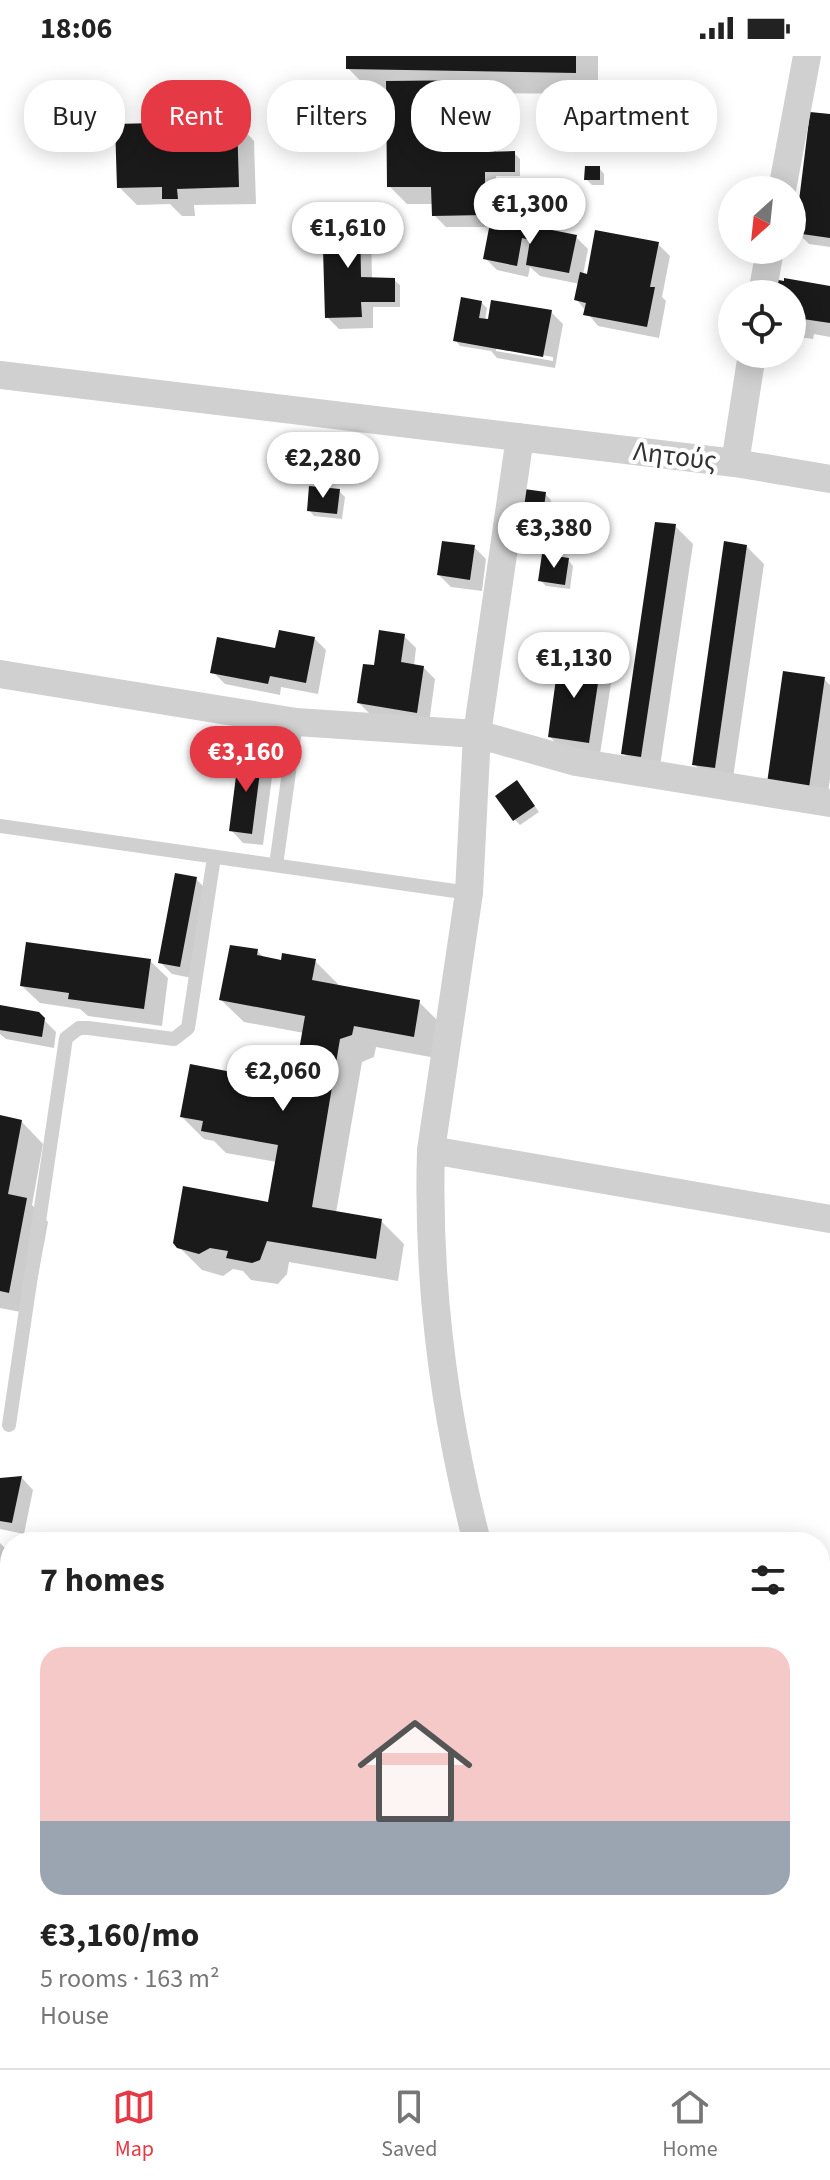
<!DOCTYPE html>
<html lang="en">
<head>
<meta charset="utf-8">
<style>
  body { margin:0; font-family:"Source Sans 3",sans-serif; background:#f6f6f6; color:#222; height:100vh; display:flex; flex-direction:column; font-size:30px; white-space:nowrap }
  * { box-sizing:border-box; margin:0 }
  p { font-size:26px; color:#767676 }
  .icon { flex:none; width:44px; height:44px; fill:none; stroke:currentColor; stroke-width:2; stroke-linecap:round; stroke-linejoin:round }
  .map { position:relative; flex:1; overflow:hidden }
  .sheet { position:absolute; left:0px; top:1476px; width:830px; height:536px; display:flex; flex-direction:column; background:#fff; border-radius:32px 32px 0 0; box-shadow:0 4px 20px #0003 }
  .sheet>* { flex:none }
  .banner { position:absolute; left:24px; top:24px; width:782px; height:72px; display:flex; gap:16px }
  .needle { width:52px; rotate:207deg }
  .fabs { position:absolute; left:718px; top:120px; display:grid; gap:16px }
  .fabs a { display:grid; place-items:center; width:88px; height:88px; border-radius:50%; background:#fff; box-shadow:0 4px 20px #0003; font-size:40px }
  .price { position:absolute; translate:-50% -68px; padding:0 18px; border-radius:28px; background:#fff; color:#222; font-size:26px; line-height:52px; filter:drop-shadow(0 2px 4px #0008) }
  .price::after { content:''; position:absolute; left:50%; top:48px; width:24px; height:18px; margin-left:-12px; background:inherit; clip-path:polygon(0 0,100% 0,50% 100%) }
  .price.active { background:#e63946; color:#fff }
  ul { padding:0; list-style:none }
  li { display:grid; align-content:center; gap:16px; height:424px; padding:0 40px }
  li span { display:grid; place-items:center; height:248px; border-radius:24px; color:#555 }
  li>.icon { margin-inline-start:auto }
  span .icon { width:144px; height:144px; fill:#fffc; stroke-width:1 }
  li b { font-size:34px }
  h2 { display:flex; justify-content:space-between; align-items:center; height:96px; padding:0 40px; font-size:34px }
  .pill { padding:0 28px; border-radius:32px; background:#fff; box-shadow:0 4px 20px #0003; font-size:28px; line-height:72px }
  .pill.active { background:#e63946; color:#fff }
  .status { display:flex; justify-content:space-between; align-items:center; height:56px; padding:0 40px; background:#fff; direction:ltr }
  .status svg { height:22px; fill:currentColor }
  .menu { display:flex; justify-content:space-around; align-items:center; height:112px; border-top:2px solid #e0e0e0; background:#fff; font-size:22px; color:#767676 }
  .menu a { display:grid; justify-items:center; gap:4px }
  .menu .active { color:#e63946 }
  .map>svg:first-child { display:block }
</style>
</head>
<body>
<div class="status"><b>18:06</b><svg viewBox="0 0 49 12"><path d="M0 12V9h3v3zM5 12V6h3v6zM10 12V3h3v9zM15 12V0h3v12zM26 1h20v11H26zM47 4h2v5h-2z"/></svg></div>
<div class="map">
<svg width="830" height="2012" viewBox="0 0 830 2012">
  <rect width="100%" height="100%" fill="#fff"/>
  <path fill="#e6ecdf" d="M 0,1774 L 10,1776 L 10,2002 L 535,2002 L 533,2012 L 0,2012 Z"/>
  <path fill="#0003" fill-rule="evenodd" d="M 348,0 L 598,0 L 598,38 L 494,37 L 501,44 L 501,77 L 495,77 L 496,97 L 514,97 L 520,103 L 520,120 L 496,120 L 496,165 L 576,181 L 588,193 L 583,219 L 589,220 L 658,188 L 670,200 L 662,241 L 666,245 L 659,282 L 598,270 L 577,244 L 580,228 L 540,220 L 530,211 L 528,221 L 497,214 L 485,202 L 491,171 L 446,171 L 434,159 L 434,148 L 407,148 L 389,130 L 388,35 L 370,35 L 348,12 Z
    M 830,60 L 830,191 L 809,188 L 797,176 Z
    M 237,67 L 254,85 L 256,148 L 194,149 L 195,160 L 182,160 L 170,148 L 137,149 L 119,131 Z
    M 599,112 L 604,118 L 604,129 L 592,129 L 586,123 Z
    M 359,160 L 371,172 L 372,223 L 394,224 L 400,229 L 400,251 L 373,251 L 373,272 L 339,273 L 327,261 Z
    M 830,232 L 830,281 L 814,278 L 813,283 L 792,280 L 792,238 Z
    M 481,246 L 487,252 L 485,265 L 551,256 L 563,268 L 555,312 L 497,302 L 491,295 L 460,290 L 455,284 ZM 496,291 L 553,301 L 553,305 L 496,295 Z
    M 339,435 L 345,441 L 342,463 L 314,460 L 309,454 Z
    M 545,438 L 551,444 L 548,464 L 529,461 L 524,456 Z
    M 675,470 L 693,488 L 659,717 L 641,715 L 623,697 Z
    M 746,490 L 764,508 L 732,729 L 712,726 L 694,708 Z
    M 474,491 L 486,503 L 482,535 L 451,531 L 439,519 Z
    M 568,504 L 573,510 L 570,533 L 546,530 L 540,524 Z
    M 404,580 L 416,592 L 414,610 L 423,611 L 435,623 L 429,667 L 371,659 L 359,647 L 376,612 Z
    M 314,582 L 326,594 L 318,638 L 281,631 L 280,639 L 225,628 L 213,616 Z
    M 600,609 L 612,621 L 600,698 L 562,693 L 550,681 Z
    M 824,623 L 830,629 L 830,723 L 826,749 L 769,726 Z
    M 261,702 L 273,714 L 263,789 L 243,787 L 231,774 Z
    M 522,732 L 539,756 L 520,769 L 515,764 Z
    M 196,823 L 208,835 L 192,922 L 172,918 L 160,906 Z
    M 257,895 L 266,903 L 283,906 L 315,905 L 338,928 L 337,931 L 419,946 L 442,969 L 436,1002 L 376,991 L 374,1001 L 362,1006 L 336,1157 L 381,1165 L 404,1188 L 398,1225 L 289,1206 L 287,1218 L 278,1228 L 251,1224 L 243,1215 L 233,1213 L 223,1220 L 202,1214 L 175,1187 L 269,1148 L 277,1106 L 226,1097 L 214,1085 L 204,1083 L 182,1061 L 239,1019 L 297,1019 L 304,977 L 244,966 L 221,944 Z
    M 150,905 L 168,922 L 162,970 L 88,960 L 80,953 L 40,947 L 22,930 Z
    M 0,951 L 38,958 L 56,976 L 54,992 L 6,983 L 0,978 Z
    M 0,1061 L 21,1065 L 43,1088 L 32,1149 L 48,1166 L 31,1258 L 0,1252 Z
    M 22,1422 L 33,1434 L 24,1478 L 0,1473 L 0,1424 Z
    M 0,1487 L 10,1497 L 10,1602 L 0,1656 Z
    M 0,1682 L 10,1684 L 10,1732 L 0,1731 Z
    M 721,2002 L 768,2002 L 771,2005 L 769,2012 L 718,2012 Z"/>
  <path fill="#1a1a1a" d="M 346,0 L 576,0 L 576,17 L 346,13 Z
    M 484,24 L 484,96 L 515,95 L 515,116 L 485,116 L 485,159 L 432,160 L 431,131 L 387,131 L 386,25 Z
    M 810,56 L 830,58 L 830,182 L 795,177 Z
    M 237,65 L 239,131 L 177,133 L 178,143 L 162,143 L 162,131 L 117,132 L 115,68 Z
    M 585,110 L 600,110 L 600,124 L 584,124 Z
    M 322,158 L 360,158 L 361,221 L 395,222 L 395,246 L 361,246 L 362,261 L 325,262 Z
    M 491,162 L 577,179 L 569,217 L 526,209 L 530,184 L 522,182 L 517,210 L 483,203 Z
    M 595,174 L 659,186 L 650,231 L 655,231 L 647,271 L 583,259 L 586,247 L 574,244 L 580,216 L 587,218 Z
    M 784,222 L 830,230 L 830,267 L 796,262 L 796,266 L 792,266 L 792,238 L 771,238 L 773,223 L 784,225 Z
    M 461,241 L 482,245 L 479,262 L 488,263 L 491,244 L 552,254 L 543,301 L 453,285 Z
    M 309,430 L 340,433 L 337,458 L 307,455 Z
    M 524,433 L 546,436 L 543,459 L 521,456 Z
    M 655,466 L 676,468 L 641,701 L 621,698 Z
    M 442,485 L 475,489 L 470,524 L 437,519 Z
    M 724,485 L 747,489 L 715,712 L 692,709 Z
    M 542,498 L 569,502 L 565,529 L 538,525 Z
    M 279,574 L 315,581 L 306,627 L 270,620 L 268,628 L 210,617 L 217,581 L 275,592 Z
    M 379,574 L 405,578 L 401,606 L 424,610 L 417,657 L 357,647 L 363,608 L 374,609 Z
    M 559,601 L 601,607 L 589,687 L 548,681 Z
    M 783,615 L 825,621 L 809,732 L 767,727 Z
    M 239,697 L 262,700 L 252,778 L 229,775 Z
    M 517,724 L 535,750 L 513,765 L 495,740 Z
    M 175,817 L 197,821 L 180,911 L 158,907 Z
    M 26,886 L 151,903 L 144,953 L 68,943 L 69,937 L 20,930 Z
    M 230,889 L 258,893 L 257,899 L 281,904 L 282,897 L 316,903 L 312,924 L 420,944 L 414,981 L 354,970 L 352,979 L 340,983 L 312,1151 L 382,1163 L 376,1203 L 267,1185 L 260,1204 L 252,1207 L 226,1202 L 228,1195 L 210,1192 L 199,1198 L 177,1192 L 173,1187 L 183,1130 L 268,1146 L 278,1089 L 201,1075 L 203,1065 L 180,1061 L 190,1008 L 237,1017 L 239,1007 L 295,1017 L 305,960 L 219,944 Z
    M 0,949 L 39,956 L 45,962 L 42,981 L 0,974 Z
    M 0,1059 L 22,1064 L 8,1138 L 27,1142 L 9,1237 L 0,1235 Z
    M 22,1420 L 12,1467 L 0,1465 L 0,1422 Z
    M 100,1478 L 135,1484 L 134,1486 L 99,1486 Z
    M 0,1680 L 10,1682 L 10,1723 L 0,1722 Z
    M 719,2002 L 757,2002 L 754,2012 L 716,2012 Z"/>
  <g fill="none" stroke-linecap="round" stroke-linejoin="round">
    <path stroke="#d0d0d0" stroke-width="14" d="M 0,770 L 469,837
      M 276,809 L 296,666
      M 9,1369 L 66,982 L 79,972 L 88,972 L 174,983 L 188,972 L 214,801"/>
    <path stroke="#d0d0d0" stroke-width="28" d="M 782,134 L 807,0
      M 762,238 L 770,194
      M 0,319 L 735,407 L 830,423
      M 520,381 L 477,678 L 469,837 L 431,1094 L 830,1163
      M 735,407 L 752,298
      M 0,618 L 296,666 L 477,678 L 576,706 L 830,747
      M 431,1094 C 427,1226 444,1358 477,1486
      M 0,1764 L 10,1766
      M 820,1790 L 830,1791
      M 524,2012 L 526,2002"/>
  </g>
  <g text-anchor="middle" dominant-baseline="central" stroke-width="8" stroke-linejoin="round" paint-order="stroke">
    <g font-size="28" fill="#333" stroke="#fff">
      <text transform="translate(675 400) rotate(7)">Λητούς</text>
    </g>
  </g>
</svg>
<div class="fabs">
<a><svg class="needle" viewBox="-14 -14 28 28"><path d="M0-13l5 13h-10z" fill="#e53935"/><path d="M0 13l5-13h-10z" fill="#767676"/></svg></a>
<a><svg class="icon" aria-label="locate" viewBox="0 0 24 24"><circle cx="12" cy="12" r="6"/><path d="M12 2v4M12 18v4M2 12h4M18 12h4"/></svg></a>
</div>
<b class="price" style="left:530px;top:190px">€1,300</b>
<b class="price" style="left:348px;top:214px">€1,610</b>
<b class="price" style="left:323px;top:444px">€2,280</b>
<b class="price" style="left:554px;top:514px">€3,380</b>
<b class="price" style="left:574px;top:644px">€1,130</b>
<b class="price active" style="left:246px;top:738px">€3,160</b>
<b class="price" style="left:283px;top:1057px">€2,060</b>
<div class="banner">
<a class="pill">Buy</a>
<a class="pill active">Rent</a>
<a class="pill">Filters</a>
<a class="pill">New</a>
<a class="pill">Apartment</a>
</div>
<section class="sheet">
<h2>7 homes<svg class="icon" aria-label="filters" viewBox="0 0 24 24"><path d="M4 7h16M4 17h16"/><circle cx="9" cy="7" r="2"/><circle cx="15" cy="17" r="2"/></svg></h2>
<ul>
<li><span style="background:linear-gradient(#f6c9c9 70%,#9aa5b1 0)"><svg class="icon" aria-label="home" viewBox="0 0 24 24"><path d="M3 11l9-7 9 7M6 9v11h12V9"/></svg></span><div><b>€3,160/mo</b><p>5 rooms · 163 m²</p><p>House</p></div></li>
</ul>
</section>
</div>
<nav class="menu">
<a class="active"><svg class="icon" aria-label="map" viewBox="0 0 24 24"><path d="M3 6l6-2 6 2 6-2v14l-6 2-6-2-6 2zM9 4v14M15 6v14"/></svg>Map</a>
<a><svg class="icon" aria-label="saved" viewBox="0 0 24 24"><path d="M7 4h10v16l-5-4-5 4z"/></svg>Saved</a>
<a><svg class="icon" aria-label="home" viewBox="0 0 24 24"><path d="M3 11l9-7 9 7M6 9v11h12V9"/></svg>Home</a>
</nav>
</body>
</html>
